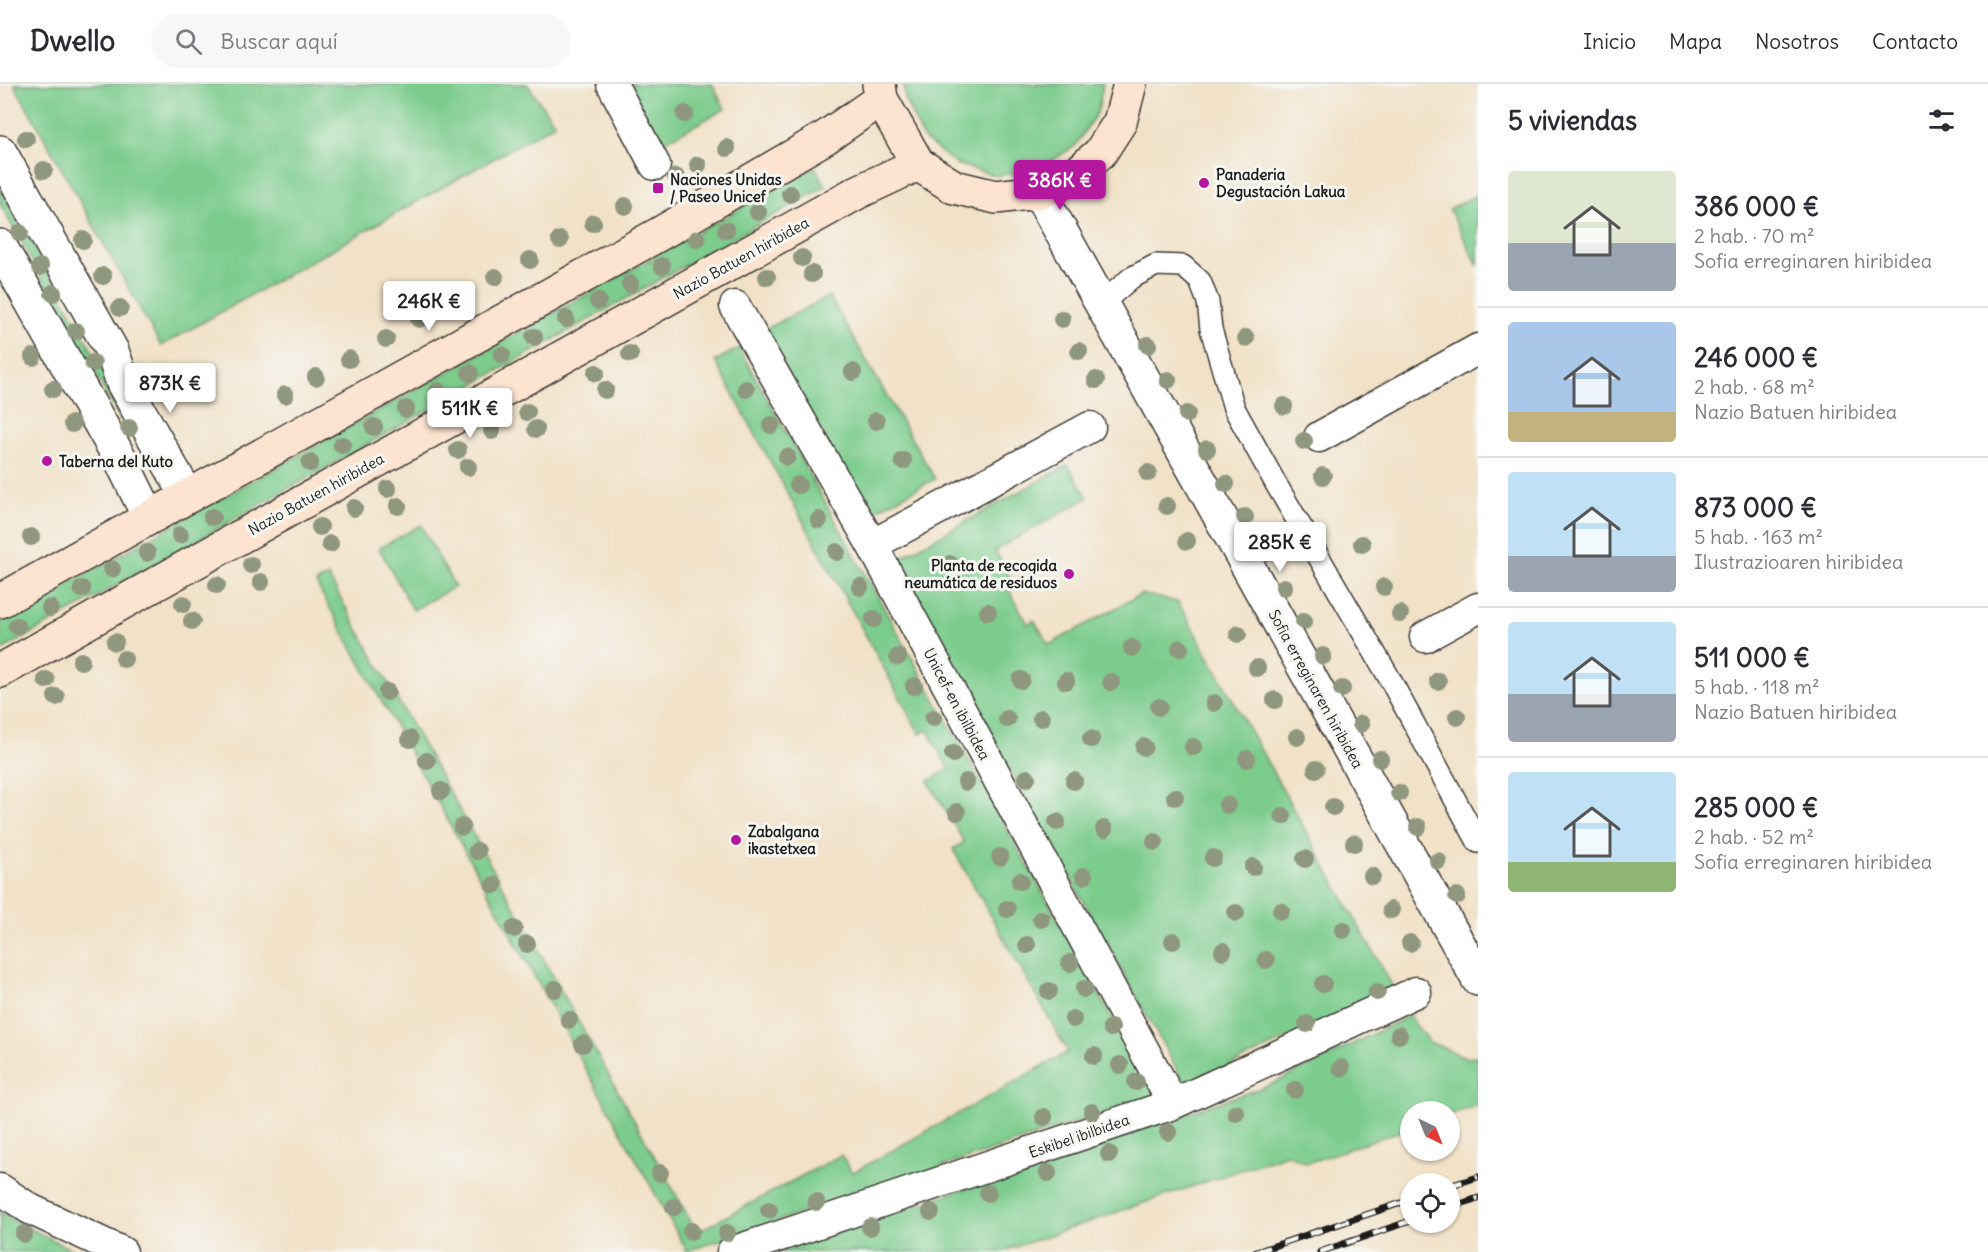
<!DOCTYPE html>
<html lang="es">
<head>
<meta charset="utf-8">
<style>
  body { margin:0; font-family:Delius,sans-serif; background:#f7f7f7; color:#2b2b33; height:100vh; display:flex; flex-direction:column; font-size:22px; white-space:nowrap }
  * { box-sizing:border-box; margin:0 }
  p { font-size:20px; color:#7c7c81 }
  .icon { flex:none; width:33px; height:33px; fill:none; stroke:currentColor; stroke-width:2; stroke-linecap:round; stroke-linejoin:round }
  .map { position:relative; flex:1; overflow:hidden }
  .side { display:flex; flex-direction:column; background:#fff; width:510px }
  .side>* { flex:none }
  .needle { width:39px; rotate:137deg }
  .fabs { position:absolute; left:1400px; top:1017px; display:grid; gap:12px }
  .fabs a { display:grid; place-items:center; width:60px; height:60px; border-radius:50%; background:#fff; box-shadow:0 2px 4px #0004; font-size:30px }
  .price { position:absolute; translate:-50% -51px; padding:0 14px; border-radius:6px; background:#fff; color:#222; font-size:20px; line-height:39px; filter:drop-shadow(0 2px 3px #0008) }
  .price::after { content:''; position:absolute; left:50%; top:36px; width:18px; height:14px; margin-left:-9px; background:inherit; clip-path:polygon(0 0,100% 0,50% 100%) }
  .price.on { background:#b5179e; color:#fff }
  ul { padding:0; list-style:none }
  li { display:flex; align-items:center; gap:18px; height:150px; padding:0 30px }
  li+li { border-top:2px solid #e1e1e2 }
  li span { display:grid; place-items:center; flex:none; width:168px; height:120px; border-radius:6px; color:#555 }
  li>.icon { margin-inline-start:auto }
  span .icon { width:72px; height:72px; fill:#fffc; stroke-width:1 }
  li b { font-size:26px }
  h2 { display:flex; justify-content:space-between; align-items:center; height:72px; padding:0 30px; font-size:26px }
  header { display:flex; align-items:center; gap:36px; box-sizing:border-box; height:84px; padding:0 30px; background:#fff; border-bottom:2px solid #e1e1e2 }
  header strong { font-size:28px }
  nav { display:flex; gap:33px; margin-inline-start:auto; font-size:21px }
  .search { width:420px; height:54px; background:#f7f7f7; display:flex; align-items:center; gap:15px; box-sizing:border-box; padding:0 21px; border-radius:33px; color:#7c7c81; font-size:22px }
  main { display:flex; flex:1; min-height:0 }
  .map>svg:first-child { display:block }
</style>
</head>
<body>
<header>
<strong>Dwello</strong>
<div class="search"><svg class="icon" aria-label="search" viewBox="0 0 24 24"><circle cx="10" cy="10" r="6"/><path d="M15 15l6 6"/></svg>Buscar aquí</div>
<nav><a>Inicio</a><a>Mapa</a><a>Nosotros</a><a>Contacto</a></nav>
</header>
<main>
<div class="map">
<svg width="1478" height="1168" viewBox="0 0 1478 1168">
  <rect width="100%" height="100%" fill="#f6f6f2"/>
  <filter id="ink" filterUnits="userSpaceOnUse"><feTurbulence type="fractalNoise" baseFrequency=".0167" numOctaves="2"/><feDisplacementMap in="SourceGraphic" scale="12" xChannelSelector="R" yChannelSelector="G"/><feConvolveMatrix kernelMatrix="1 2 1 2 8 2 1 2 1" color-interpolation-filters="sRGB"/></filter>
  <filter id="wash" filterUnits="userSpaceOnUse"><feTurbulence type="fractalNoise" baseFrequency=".008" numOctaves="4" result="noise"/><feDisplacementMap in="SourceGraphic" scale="24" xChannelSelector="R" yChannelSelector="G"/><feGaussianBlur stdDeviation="1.35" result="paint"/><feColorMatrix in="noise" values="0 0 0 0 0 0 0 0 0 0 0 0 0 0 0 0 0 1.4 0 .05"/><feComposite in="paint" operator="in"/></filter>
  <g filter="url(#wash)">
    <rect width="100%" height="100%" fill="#f1e1c6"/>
    <path fill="#7ccc8c" stroke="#4c7454" stroke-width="1.5" d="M 14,0 L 527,0 L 555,40 L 161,262 Z
      M 627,0 L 712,0 L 725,25 L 658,61 Z
      M 904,0 L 1103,0 L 1098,27 L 1075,62 L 1039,85 L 997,92 L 956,80 L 923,54 L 905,16 Z
      M 815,83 L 826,102 L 0,567 L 0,538 Z
      M 0,102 L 138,348 L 130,352 L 0,120 Z
      M 1478,110 L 1478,182 L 1449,125 Z
      M 829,212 L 935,395 L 867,431 L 764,246 Z
      M 739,264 L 1156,1012 L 687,1167 L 316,499 L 328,492 L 697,1148 L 841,1071 L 852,1089 L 1068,968 L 953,765 L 964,758 L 928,697 L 949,686 L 927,646 L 920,650 L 715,277 Z
      M 1068,381 L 1088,414 L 995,466 L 1011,495 L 1005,499 L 1028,540 L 1034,536 L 1049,561 L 1141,510 L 1178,518 L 1394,905 L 1186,1002 L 894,477 Z
      M 421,441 L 455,503 L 413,526 L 379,464 Z
      M 1409,932 L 1429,958 L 1468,974 L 1478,972 L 1478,1021 L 1449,1031 L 1449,1028 L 1410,1028 L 1410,1044 L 1307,1079 L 1287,1070 L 1001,1168 L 776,1168 L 1270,1001 Z
      M 0,1127 L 8,1133 L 76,1168 L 0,1168 Z"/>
  </g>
  <g filter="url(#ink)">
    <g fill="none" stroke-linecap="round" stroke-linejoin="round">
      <g stroke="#3c3a36" stroke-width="24">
        <path id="service" d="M 1101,220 L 1131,194 L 1156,181 L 1183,182 L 1200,197 L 1208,218 L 1211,245 L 1234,324 L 1276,400 L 1386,588 L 1478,758"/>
      </g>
      <g stroke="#3c3a36" stroke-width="33">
        <path id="pedestrian" d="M 612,0 L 655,81
          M 735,222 L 872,461 L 1173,1020
          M 1319,353 L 1478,265
          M 872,461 L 1090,343
          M 1425,553 L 1478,524
          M 0,1105 L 30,1125 L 122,1168
          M 732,1168 L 1173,1020 L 1416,908"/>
      </g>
      <g stroke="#3c3a36" stroke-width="36">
        <path id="minor" d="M 0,68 L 112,267 L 123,299 L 187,411
          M 1039,108 L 1478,895
          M 0,162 L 122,378 L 149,433"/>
      </g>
      <g stroke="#3c3a36" stroke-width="36">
        <path id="secondary" d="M 879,0 L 881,15 L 918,80 L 954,103 L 996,113 L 1039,108 L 1073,93 L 1100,69 L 1120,38 L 1130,0
          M 0,517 L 661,149 L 826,53 L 881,15
          M 0,587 L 858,108 L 918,80"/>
      </g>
      <use href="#service" stroke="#fff" stroke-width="21"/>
      <use href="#pedestrian" stroke="#fff" stroke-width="30"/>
      <use href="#minor" stroke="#fff" stroke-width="33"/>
      <use href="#secondary" stroke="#fde4d1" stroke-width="33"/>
      <g stroke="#1c1c1c" stroke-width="7">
        <path id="rail" d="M 1449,1102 L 1478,1093
          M 1449,1124 L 1478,1114
          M 1256,1168 L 1410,1116
          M 1320,1168 L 1410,1137"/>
      </g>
      <use href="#rail" stroke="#f6f6f2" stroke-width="4.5" stroke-dasharray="14" stroke-linecap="butt"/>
    </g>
    <g fill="#8f977e">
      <circle cx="685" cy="30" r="9"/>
      <circle cx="26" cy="55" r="9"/>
      <circle cx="727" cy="64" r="9"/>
      <circle cx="698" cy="81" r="9"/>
      <circle cx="44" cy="86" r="9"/>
      <circle cx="676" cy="93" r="9"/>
      <circle cx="790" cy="110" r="9"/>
      <circle cx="625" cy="122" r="9"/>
      <circle cx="758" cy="128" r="9"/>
      <circle cx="593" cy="139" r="9"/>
      <circle cx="726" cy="146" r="9"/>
      <circle cx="20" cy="149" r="9"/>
      <circle cx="697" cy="155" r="9"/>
      <circle cx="83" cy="156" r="9"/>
      <circle cx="560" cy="156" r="9"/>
      <circle cx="802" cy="174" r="9"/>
      <circle cx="530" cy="176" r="9"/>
      <circle cx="662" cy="182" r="9"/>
      <circle cx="40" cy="183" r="9"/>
      <circle cx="812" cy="190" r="9"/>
      <circle cx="103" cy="192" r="9"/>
      <circle cx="495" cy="193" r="9"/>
      <circle cx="767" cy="193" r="9"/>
      <circle cx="630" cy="200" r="9"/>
      <circle cx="53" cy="209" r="9"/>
      <circle cx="598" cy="217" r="9"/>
      <circle cx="450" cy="219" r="9"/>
      <circle cx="120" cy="224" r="9"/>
      <circle cx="419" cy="235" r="9"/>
      <circle cx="566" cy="235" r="9"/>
      <circle cx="1062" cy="235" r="9"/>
      <circle cx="76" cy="247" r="9"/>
      <circle cx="534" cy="253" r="9"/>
      <circle cx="1246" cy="254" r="9"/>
      <circle cx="386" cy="255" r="9"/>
      <circle cx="1148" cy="261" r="9"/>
      <circle cx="1079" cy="267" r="9"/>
      <circle cx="630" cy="270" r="9"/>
      <circle cx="502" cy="271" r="9"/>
      <circle cx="33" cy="273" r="9"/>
      <circle cx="349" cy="275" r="9"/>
      <circle cx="93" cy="279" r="9"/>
      <circle cx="853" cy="288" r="9"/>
      <circle cx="470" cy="289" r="9"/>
      <circle cx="596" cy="289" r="9"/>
      <circle cx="158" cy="291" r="9"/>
      <circle cx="316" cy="293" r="9"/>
      <circle cx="1096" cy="296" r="9"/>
      <circle cx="1168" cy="296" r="9"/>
      <circle cx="53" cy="305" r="9"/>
      <circle cx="746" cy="305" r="9"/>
      <circle cx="605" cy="306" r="9"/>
      <circle cx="438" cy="307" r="9"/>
      <circle cx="285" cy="311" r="9"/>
      <circle cx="1284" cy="322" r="9"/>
      <circle cx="406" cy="325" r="9"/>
      <circle cx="527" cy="328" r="9"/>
      <circle cx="1187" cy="330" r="9"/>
      <circle cx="876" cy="337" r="9"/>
      <circle cx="72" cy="340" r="9"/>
      <circle cx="771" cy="341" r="9"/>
      <circle cx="374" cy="343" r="9"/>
      <circle cx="129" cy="344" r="9"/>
      <circle cx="536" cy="345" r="9"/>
      <circle cx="492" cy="347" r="9"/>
      <circle cx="1304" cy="357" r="9"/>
      <circle cx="342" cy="361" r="9"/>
      <circle cx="1207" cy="365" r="9"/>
      <circle cx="458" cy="366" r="9"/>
      <circle cx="787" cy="373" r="9"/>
      <circle cx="903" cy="377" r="9"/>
      <circle cx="310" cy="379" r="9"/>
      <circle cx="468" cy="383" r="9"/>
      <circle cx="1148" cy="389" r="9"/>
      <circle cx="1323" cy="392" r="9"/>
      <circle cx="1226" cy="400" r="9"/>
      <circle cx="798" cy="401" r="9"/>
      <circle cx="388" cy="405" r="9"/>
      <circle cx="398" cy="422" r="9"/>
      <circle cx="1167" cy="422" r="9"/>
      <circle cx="354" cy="424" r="9"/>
      <circle cx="212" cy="433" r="9"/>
      <circle cx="1245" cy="433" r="9"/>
      <circle cx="819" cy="436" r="9"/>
      <circle cx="320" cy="443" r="9"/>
      <circle cx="180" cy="451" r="9"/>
      <circle cx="31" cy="453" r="9"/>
      <circle cx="1187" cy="457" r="9"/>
      <circle cx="330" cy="460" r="9"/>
      <circle cx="1362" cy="460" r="9"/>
      <circle cx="837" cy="468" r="9"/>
      <circle cx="1265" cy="468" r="9"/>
      <circle cx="147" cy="469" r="9"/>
      <circle cx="950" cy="480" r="9"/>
      <circle cx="251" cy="481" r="9"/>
      <circle cx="112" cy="485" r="9"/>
      <circle cx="261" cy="498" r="9"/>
      <circle cx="217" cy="501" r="9"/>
      <circle cx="860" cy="503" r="9"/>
      <circle cx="1284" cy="503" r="9"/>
      <circle cx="1384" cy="503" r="9"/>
      <circle cx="82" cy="505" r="9"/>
      <circle cx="183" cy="520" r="9"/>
      <circle cx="50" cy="524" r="9"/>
      <circle cx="988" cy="528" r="9"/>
      <circle cx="1400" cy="530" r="9"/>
      <circle cx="874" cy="535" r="9"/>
      <circle cx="192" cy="537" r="9"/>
      <circle cx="1304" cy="537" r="9"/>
      <circle cx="17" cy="542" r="9"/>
      <circle cx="1238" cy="550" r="9"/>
      <circle cx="115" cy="558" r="9"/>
      <circle cx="1132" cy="564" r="9"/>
      <circle cx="1180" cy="564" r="9"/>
      <circle cx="1323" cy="572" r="9"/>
      <circle cx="898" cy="573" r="9"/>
      <circle cx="124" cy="575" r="9"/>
      <circle cx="81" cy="577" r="9"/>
      <circle cx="1257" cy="584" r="9"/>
      <circle cx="46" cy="596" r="9"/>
      <circle cx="1021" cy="596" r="9"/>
      <circle cx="1066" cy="597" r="9"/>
      <circle cx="1438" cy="597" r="9"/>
      <circle cx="1111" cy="598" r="9"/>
      <circle cx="914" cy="602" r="9"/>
      <circle cx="1342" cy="605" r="9"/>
      <circle cx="387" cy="608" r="9"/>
      <circle cx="56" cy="613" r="9"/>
      <circle cx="1275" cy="616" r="9"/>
      <circle cx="1214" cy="619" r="9"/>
      <circle cx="1159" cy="623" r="9"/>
      <circle cx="1457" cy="633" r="9"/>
      <circle cx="933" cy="634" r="9"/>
      <circle cx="1041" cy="634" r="9"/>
      <circle cx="1007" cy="635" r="9"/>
      <circle cx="1361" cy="640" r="9"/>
      <circle cx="1297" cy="653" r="9"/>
      <circle cx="410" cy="655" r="9"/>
      <circle cx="1091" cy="655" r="9"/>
      <circle cx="1144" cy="663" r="9"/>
      <circle cx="1193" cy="663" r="9"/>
      <circle cx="953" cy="670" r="9"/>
      <circle cx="1247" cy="675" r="9"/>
      <circle cx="1380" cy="675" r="9"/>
      <circle cx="427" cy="677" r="9"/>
      <circle cx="1316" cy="685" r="9"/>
      <circle cx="1027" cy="694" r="9"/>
      <circle cx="1074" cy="697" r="9"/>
      <circle cx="966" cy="698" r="9"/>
      <circle cx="441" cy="707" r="9"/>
      <circle cx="1399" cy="709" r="9"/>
      <circle cx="1175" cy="713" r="9"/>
      <circle cx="1227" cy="721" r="9"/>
      <circle cx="1333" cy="723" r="9"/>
      <circle cx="957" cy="728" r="9"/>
      <circle cx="1283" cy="732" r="9"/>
      <circle cx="1057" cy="738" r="9"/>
      <circle cx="462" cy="743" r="9"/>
      <circle cx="1418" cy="743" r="9"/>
      <circle cx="1104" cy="745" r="9"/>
      <circle cx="1155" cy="758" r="9"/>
      <circle cx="1354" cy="759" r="9"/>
      <circle cx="477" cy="767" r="9"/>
      <circle cx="1000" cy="773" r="9"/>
      <circle cx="1213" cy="774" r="9"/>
      <circle cx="1305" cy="775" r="9"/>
      <circle cx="1438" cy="777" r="9"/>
      <circle cx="1253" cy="783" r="9"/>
      <circle cx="1084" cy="792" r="9"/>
      <circle cx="1372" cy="792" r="9"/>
      <circle cx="1020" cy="797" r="9"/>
      <circle cx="494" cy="801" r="9"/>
      <circle cx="1457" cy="812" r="9"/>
      <circle cx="1007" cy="825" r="9"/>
      <circle cx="1391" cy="826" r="9"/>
      <circle cx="1281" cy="827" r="9"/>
      <circle cx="1236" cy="829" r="9"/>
      <circle cx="1041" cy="835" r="9"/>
      <circle cx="514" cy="845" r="9"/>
      <circle cx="1343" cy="846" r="9"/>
      <circle cx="1173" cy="857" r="9"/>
      <circle cx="1410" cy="859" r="9"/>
      <circle cx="527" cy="860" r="9"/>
      <circle cx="1027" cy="861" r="9"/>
      <circle cx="1223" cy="867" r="9"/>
      <circle cx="1266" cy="876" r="9"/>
      <circle cx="1070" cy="879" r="9"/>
      <circle cx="1323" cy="900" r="9"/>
      <circle cx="555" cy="905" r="9"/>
      <circle cx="1084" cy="905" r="9"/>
      <circle cx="1049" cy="907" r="9"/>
      <circle cx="1377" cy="908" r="9"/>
      <circle cx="1073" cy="935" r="9"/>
      <circle cx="569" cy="936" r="9"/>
      <circle cx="1307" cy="940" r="9"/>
      <circle cx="1111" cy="944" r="9"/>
      <circle cx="1399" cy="951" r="9"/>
      <circle cx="583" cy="960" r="9"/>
      <circle cx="1094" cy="972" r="9"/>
      <circle cx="1120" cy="981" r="9"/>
      <circle cx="1341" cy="984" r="9"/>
      <circle cx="1136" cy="998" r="9"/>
      <circle cx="1295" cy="1006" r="9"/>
      <circle cx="1092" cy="1028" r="9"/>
      <circle cx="1236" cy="1029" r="9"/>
      <circle cx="1044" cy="1033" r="9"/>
      <circle cx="1168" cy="1048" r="9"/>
      <circle cx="1109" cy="1070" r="9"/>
      <circle cx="660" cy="1089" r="9"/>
      <circle cx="1048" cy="1089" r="9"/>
      <circle cx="988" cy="1109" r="9"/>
      <circle cx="816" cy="1118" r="9"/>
      <circle cx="674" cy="1123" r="9"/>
      <circle cx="769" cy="1126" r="9"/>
      <circle cx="931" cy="1128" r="9"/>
      <circle cx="870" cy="1143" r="9"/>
      <circle cx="691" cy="1147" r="9"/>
      <circle cx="727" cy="1149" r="9"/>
      <circle cx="24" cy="1150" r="9"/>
    </g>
  </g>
  <g fill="#b5179e" stroke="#f6f6f2" stroke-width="2">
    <circle cx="1204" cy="99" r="6"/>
    <rect x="652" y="98" width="12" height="12" rx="3"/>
    <circle cx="47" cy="377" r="6"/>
    <circle cx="1069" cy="490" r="6"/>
    <circle cx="736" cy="756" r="6"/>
  </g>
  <g text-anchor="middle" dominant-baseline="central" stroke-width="6" stroke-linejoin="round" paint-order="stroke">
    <g font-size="15" font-weight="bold" fill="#1c1c1c" stroke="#f6f6f2" text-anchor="start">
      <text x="1216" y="90">Panaderia<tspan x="1216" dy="17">Degustación Lakua</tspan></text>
      <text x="670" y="95">Naciones Unidas<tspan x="670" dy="17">/ Paseo Unicef</tspan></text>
      <text x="59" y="377">Taberna del Kuto</text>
      <text x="1057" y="481" text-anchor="end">Planta de recogida<tspan x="1057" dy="17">neumática de residuos</tspan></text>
      <text x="748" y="747">Zabalgana<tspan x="748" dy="17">ikastetxea</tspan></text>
    </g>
    <g font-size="15" fill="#1c1c1c" stroke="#f6f6f2">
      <text transform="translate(741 174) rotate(-29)">Nazio Batuen hiribidea</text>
      <text transform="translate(316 410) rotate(-29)">Nazio Batuen hiribidea</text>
      <text transform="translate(1316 605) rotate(61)">Sofia erreginaren hiribidea</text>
      <text transform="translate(957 620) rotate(62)">Unicef-en ibilbidea</text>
      <text transform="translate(1079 1052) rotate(-19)">Eskibel ibilbidea</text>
    </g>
  </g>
</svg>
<div class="fabs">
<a><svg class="needle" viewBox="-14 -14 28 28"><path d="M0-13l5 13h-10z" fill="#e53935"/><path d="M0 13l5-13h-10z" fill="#7c7c81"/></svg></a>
<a><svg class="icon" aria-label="locate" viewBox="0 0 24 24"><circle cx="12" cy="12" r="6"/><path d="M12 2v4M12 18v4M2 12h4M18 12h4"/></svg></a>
</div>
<b class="price on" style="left:1060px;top:127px">386K €</b>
<b class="price" style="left:429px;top:248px">246K €</b>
<b class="price" style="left:170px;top:330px">873K €</b>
<b class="price" style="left:470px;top:355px">511K €</b>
<b class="price" style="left:1280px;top:489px">285K €</b>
</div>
<section class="side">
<h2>5 viviendas<svg class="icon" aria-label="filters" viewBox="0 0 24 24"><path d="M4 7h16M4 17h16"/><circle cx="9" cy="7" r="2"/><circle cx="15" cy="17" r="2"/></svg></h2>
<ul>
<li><span style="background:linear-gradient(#dfe7d0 60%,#9aa5b1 0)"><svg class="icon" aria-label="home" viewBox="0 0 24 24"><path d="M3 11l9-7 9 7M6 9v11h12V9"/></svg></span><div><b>386 000 €</b><p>2 hab. · 70 m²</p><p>Sofia erreginaren hiribidea</p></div></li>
<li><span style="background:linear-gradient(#a9c7e8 75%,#c2b280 0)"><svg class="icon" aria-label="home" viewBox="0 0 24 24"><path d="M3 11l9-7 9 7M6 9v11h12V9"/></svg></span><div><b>246 000 €</b><p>2 hab. · 68 m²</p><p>Nazio Batuen hiribidea</p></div></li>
<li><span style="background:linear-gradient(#bfe0f5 70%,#9aa5b1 0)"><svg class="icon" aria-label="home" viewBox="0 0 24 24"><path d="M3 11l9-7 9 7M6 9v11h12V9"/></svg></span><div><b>873 000 €</b><p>5 hab. · 163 m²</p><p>Ilustrazioaren hiribidea</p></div></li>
<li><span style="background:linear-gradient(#bfe0f5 60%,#9aa5b1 0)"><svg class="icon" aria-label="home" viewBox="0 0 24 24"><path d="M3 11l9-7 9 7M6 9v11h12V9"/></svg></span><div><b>511 000 €</b><p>5 hab. · 118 m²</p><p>Nazio Batuen hiribidea</p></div></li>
<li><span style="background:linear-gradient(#bfe0f5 75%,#8fb573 0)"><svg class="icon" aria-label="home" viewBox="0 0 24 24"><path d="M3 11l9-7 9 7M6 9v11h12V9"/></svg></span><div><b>285 000 €</b><p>2 hab. · 52 m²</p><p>Sofia erreginaren hiribidea</p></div></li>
</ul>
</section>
</main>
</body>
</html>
